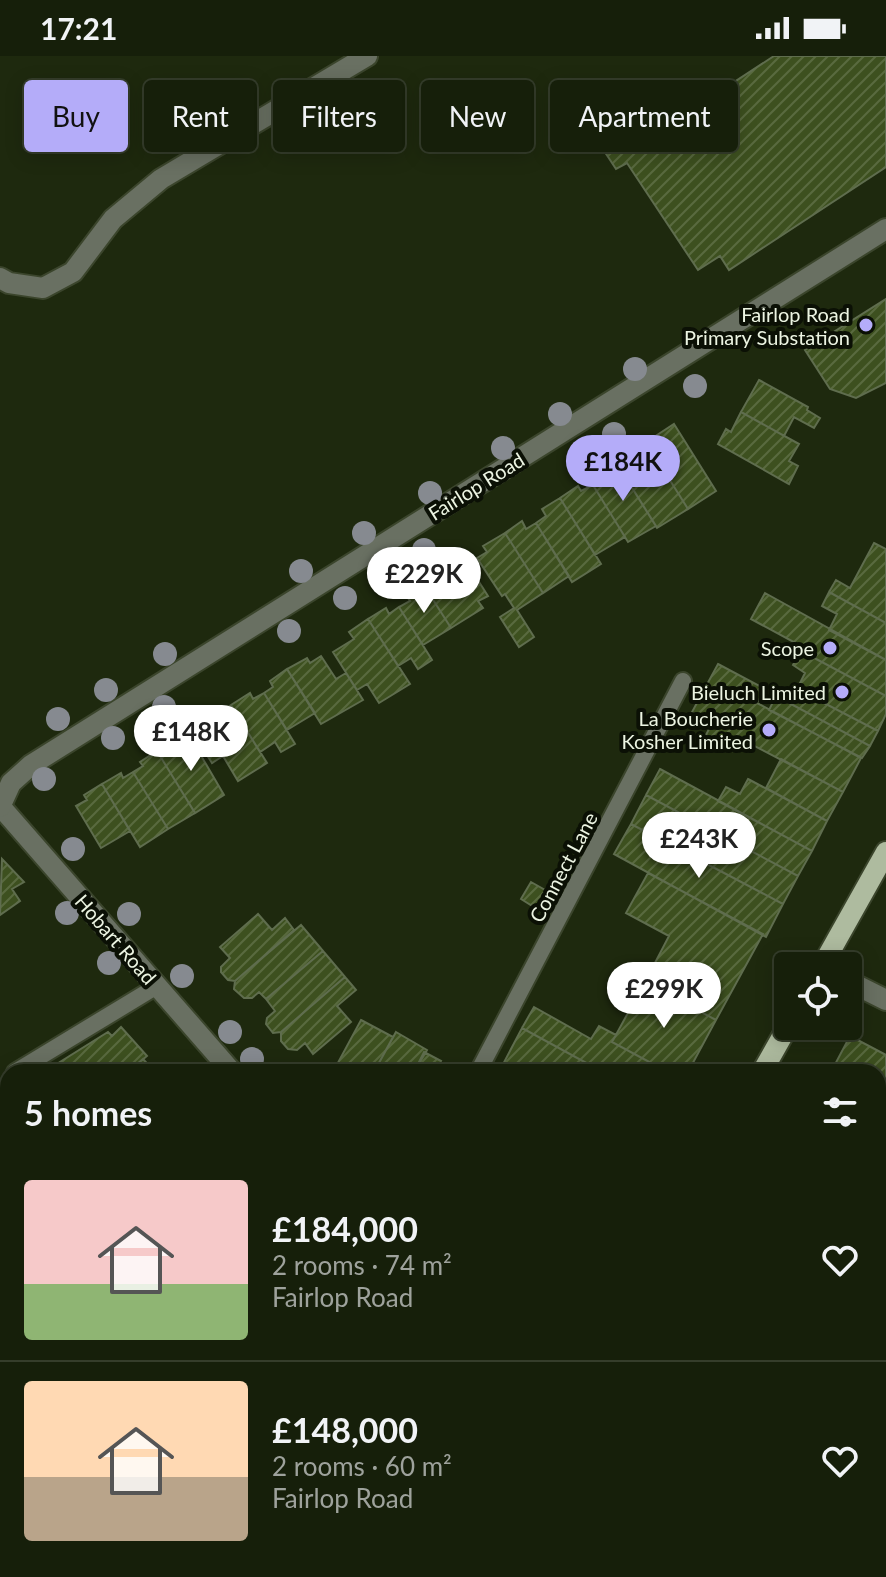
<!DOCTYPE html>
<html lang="en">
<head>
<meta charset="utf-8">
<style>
  body { margin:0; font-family:Lato,sans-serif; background:#1f2713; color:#f1f3f6; height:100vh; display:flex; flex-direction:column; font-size:30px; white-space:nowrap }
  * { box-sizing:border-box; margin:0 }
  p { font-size:26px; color:#9ea29c }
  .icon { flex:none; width:44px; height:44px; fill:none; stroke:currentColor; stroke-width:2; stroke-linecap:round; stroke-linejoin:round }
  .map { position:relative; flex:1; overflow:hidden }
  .panel { position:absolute; left:0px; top:1008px; width:886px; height:514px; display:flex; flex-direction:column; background:#161f0a; border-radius:24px 24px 0 0; box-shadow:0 4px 20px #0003,0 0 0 2px #353d2b }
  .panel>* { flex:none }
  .hud { position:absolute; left:24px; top:24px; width:838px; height:72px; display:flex; gap:16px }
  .controls { position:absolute; left:774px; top:896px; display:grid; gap:16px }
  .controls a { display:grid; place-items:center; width:88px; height:88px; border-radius:8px; background:#161f0a; box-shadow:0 4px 20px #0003,0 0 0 2px #353d2b; font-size:40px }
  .price { position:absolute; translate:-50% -68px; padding:0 18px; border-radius:28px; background:#fff; color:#222; font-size:26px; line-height:52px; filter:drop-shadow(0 2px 4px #0008) }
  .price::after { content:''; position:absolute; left:50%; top:48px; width:24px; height:18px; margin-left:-12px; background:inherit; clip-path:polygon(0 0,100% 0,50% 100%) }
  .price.selected { background:#b4acf9; color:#111 }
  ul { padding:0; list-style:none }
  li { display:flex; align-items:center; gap:24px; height:200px; padding:0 24px }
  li+li { border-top:2px solid #353d2b }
  li span { display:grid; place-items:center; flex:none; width:224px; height:160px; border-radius:8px; color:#555 }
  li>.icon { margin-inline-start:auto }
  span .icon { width:96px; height:96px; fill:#fffc; stroke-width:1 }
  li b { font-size:34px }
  h2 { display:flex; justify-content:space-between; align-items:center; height:96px; padding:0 24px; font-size:34px }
  .chip { padding:0 28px; border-radius:8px; background:#161f0a; box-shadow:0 4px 20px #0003,0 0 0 2px #353d2b; font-size:28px; line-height:72px }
  .chip.selected { background:#b4acf9; color:#111 }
  .status { display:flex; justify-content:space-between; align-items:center; height:56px; padding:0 40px; background:#161f0a; direction:ltr }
  .status svg { height:22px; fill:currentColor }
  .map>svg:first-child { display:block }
</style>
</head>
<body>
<div class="status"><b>17:21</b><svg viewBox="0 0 49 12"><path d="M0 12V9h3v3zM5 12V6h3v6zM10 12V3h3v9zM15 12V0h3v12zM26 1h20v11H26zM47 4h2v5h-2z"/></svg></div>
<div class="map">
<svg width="886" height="1521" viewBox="0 0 886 1521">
  <defs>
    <pattern id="building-hatch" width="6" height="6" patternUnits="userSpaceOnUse" patternTransform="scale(2)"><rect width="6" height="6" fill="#3d501f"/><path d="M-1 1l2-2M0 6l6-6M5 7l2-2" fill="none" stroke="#596a3f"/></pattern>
  </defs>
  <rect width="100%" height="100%" fill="#1e290e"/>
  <path fill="url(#building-hatch)" stroke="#5f6d4e" stroke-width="2" d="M 774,0 L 886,0 L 886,111 L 729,214 L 720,200 L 698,214 L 627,107 L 616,113 L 595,81 L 654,43 L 670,68 Z
    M 886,243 L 886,327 L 856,342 L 830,333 L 805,294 Z
    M 759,324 L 808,351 L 807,354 L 820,362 L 814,372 L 794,361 L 784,380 L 741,356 Z
    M 741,356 L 799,388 L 789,405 L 798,410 L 789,428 L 718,388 L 726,373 L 731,376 Z
    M 674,368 L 716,435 L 688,453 L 649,391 L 657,387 L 654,381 Z
    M 649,391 L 688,453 L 657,472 L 616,406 L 635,394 L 637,399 Z
    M 616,406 L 656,470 L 628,486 L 593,429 L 601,424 L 596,417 Z
    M 593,429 L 625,481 L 595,499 L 560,442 L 578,430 L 581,435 Z
    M 560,442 L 601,508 L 572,526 L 536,467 L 546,460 L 542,453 Z
    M 522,465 L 526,473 L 536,467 L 569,520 L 543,537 L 505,477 Z
    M 505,477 L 543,537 L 517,554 L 534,581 L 519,591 L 500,561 L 514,552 L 505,538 L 502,540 L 477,502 L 487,496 L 483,490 Z
    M 874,487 L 886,493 L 886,567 L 829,536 L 836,524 L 850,532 Z
    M 457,515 L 461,522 L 472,515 L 488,540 L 478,545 L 483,552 L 451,572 L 423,528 L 442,516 L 446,522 Z
    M 423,528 L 451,572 L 423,589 L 399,551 L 410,545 L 406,539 Z
    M 829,536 L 886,567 L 886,604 L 829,574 L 837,558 L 822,550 Z
    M 765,537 L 886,604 L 886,640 L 801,595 L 803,591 L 751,563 Z
    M 399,551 L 432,604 L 418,613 L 411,602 L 398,610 L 368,563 L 386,552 L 389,558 Z
    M 368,563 L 410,628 L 379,647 L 367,628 L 357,634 L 333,596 L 354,583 L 349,576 Z
    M 801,595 L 886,640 L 886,658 L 878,675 L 797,633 L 805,617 L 793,609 Z
    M 321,600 L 336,623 L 346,617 L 363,644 L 321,668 L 287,613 L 307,602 L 310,607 Z
    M 718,608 L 765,633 L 757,647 L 861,702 L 843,736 L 739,682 L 732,695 L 705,681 L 712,667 L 692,656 Z
    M 287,613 L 315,657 L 287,674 L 264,637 L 273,631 L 270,625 Z
    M 797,633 L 878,675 L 870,690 L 789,647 Z
    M 250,637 L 253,643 L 264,637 L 295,688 L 281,696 L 275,686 L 260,696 L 231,649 Z
    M 776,640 L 870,690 L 862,702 L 769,654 Z
    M 231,649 L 267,707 L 238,725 L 223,700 L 212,707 L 196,682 L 216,666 L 212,660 Z
    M 189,679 L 224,739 L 195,757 L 157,695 Z
    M 157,695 L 195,757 L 168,773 L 133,716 L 143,710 L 140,706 Z
    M 781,703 L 843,736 L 827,765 L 766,732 Z
    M 660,713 L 812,795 L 798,820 L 646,739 Z
    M 133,716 L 168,773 L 140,791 L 102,728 L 121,717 L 123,722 Z
    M 748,723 L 827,765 L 812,795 L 718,745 L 726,731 L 740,738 Z
    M 102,728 L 130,775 L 101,792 L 76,750 L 87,744 L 84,739 Z
    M 646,739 L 798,820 L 783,848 L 631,768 Z
    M 631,768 L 783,848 L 766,881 L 614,798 Z
    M 2,803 L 24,826 L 12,833 L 20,845 L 0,859 Z
    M 648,817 L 763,878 L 716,964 L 645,926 L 669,880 L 626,857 Z
    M 531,826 L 552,838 L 542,856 L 521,843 Z
    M 258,858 L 272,874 L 285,862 L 294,874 L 235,925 L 228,924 L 221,916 L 221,911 L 230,902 L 220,891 Z
    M 301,869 L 323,895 L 266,943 L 259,936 L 252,942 L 244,942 L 234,933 L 235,925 Z
    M 323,895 L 345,921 L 281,976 L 273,977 L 266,968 L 267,962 L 275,955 L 266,943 Z
    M 345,921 L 356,934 L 337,950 L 351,966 L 313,998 L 305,987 L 297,994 L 288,993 L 281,985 L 281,976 Z
    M 645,926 L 716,964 L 688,1016 L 668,1016 L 612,986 Z
    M 534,951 L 591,983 L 599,970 L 616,979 L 612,986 L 668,1016 L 603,1016 L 522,972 Z
    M 361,964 L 393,981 L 374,1016 L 333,1016 Z
    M 121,971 L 147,1000 L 128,1016 L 44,1016 L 108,976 L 112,980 Z
    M 522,972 L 603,1016 L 499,1016 Z
    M 396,976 L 427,994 L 414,1016 L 374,1016 Z
    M 850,980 L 886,999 L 886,1042 L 878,1038 L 878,1016 L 836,1016 L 832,1014 Z
    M 424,996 L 441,1005 L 434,1016 L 414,1016 Z
    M 143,1003 L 153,1014 L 156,1010 L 161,1016 L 128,1016 Z
    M 878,1038 L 886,1042 L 886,1104 L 878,1099 Z
    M 878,1111 L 886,1115 L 886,1258 L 878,1254 Z
    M 878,1348 L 886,1349 L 886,1403 L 878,1402 Z
    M 0,1382 L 8,1389 L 8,1444 L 3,1450 L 0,1448 Z
    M 75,1514 L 101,1514 L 96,1521 L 85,1521 Z
    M 101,1514 L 145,1514 L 139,1521 L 96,1521 Z
    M 155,1514 L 205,1514 L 203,1521 L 150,1521 Z
    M 255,1514 L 296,1514 L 310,1521 L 252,1521 Z
    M 296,1514 L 379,1514 L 392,1521 L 310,1521 Z
    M 379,1514 L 430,1514 L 427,1521 L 392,1521 Z
    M 573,1514 L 584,1514 L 598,1521 L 569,1521 Z
    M 584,1514 L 657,1514 L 670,1521 L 598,1521 Z
    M 657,1514 L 711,1514 L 708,1521 L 670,1521 Z
    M 711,1514 L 728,1514 L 742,1521 L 708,1521 Z
    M 728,1514 L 750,1514 L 746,1521 Z
    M 807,1515 L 831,1521 L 773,1521 L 775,1517 L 806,1520 Z"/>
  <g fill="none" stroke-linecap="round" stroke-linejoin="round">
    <g stroke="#3b452c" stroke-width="20">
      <path id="service" d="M 15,1016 L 157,930
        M 478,1016 L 683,625
        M 0,1142 L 8,1150
        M 878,1297 L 886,1282
        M 220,1521 L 224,1514
        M 759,1521 L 763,1514"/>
    </g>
    <g stroke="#3b452c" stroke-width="24">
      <path id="minor" d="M 0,222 L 9,227 L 43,232 L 73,216 L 113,163 L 161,123 L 367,0
        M 1,751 L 232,1016
        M 848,925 L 886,944
        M 878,1465 L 886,1467"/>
    </g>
    <g stroke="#3b452c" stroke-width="24">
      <path id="tertiary" d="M 0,751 L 11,727 L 31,709 L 886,173"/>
    </g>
    <g stroke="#3b452c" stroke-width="24">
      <path id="primary" d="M 822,910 L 886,796
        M 762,1016 L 788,970
        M 495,1521 L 498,1514"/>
    </g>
    <use href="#service" stroke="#697062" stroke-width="16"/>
    <use href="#minor" stroke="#697062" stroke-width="20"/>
    <use href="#tertiary" stroke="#697062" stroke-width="20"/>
    <use href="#primary" stroke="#aebb9f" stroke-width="20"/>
  </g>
  <g fill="#868a90">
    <circle cx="635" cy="313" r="12"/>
    <circle cx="695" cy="330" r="12"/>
    <circle cx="560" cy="358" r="12"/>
    <circle cx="614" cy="378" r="12"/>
    <circle cx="503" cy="392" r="12"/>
    <circle cx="430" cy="437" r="12"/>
    <circle cx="364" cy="477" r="12"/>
    <circle cx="424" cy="494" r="12"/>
    <circle cx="301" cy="515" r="12"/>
    <circle cx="345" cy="542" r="12"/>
    <circle cx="289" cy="575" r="12"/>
    <circle cx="165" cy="598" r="12"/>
    <circle cx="106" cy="634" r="12"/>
    <circle cx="164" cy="651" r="12"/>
    <circle cx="58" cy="663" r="12"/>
    <circle cx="113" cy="682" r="12"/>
    <circle cx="44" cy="723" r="12"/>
    <circle cx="73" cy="793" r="12"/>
    <circle cx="67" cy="857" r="12"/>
    <circle cx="129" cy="858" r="12"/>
    <circle cx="109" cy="907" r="12"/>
    <circle cx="182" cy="920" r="12"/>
    <circle cx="230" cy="976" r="12"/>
    <circle cx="252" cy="1003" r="12"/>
  </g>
  <g fill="#b4acf9" stroke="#0b1005" stroke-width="3">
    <circle cx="866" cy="269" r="8"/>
    <circle cx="830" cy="592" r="8"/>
    <circle cx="842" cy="636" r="8"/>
    <circle cx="769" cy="674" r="8"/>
  </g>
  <g text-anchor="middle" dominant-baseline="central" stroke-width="8" stroke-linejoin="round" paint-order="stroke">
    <g font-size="20" fill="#ecf4e2" stroke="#0b1005" text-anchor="end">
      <text x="850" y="258">Fairlop Road<tspan x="850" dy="23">Primary Substation</tspan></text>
      <text x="814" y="592">Scope</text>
      <text x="826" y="636">Bieluch Limited</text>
      <text x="753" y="662">La Boucherie<tspan x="753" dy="23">Kosher Limited</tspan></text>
    </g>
    <g font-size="20" fill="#ecf4e2" stroke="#0b1005">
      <text transform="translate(476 430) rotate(-32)">Fairlop Road</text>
      <text transform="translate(563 811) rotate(-62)">Connect Lane</text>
      <text transform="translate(116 883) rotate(49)">Hobart Road</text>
    </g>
  </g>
</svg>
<div class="controls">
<a><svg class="icon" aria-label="locate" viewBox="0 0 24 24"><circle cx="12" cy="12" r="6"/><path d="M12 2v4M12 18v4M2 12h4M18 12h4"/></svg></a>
</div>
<b class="price selected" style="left:623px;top:447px">£184K</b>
<b class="price" style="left:424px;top:559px">£229K</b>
<b class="price" style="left:191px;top:717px">£148K</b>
<b class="price" style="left:699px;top:824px">£243K</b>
<b class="price" style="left:664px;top:974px">£299K</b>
<div class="hud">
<a class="chip selected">Buy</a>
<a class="chip">Rent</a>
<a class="chip">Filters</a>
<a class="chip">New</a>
<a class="chip">Apartment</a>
</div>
<section class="panel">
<h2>5 homes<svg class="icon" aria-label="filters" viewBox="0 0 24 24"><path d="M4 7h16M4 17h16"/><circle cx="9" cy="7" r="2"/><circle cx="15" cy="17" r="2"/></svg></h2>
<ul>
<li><span style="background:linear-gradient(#f6c9c9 65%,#8fb573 0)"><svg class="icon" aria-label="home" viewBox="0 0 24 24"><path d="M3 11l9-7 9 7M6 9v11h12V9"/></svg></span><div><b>£184,000</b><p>2 rooms · 74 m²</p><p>Fairlop Road</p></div><svg class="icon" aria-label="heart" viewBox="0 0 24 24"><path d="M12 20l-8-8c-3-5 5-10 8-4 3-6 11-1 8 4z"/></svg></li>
<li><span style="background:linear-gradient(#ffd9b3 60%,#b9a48a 0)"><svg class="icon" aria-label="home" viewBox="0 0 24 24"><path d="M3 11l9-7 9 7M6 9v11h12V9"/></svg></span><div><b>£148,000</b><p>2 rooms · 60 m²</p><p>Fairlop Road</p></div><svg class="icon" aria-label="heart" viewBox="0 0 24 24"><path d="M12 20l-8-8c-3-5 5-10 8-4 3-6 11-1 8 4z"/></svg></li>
</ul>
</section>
</div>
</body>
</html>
